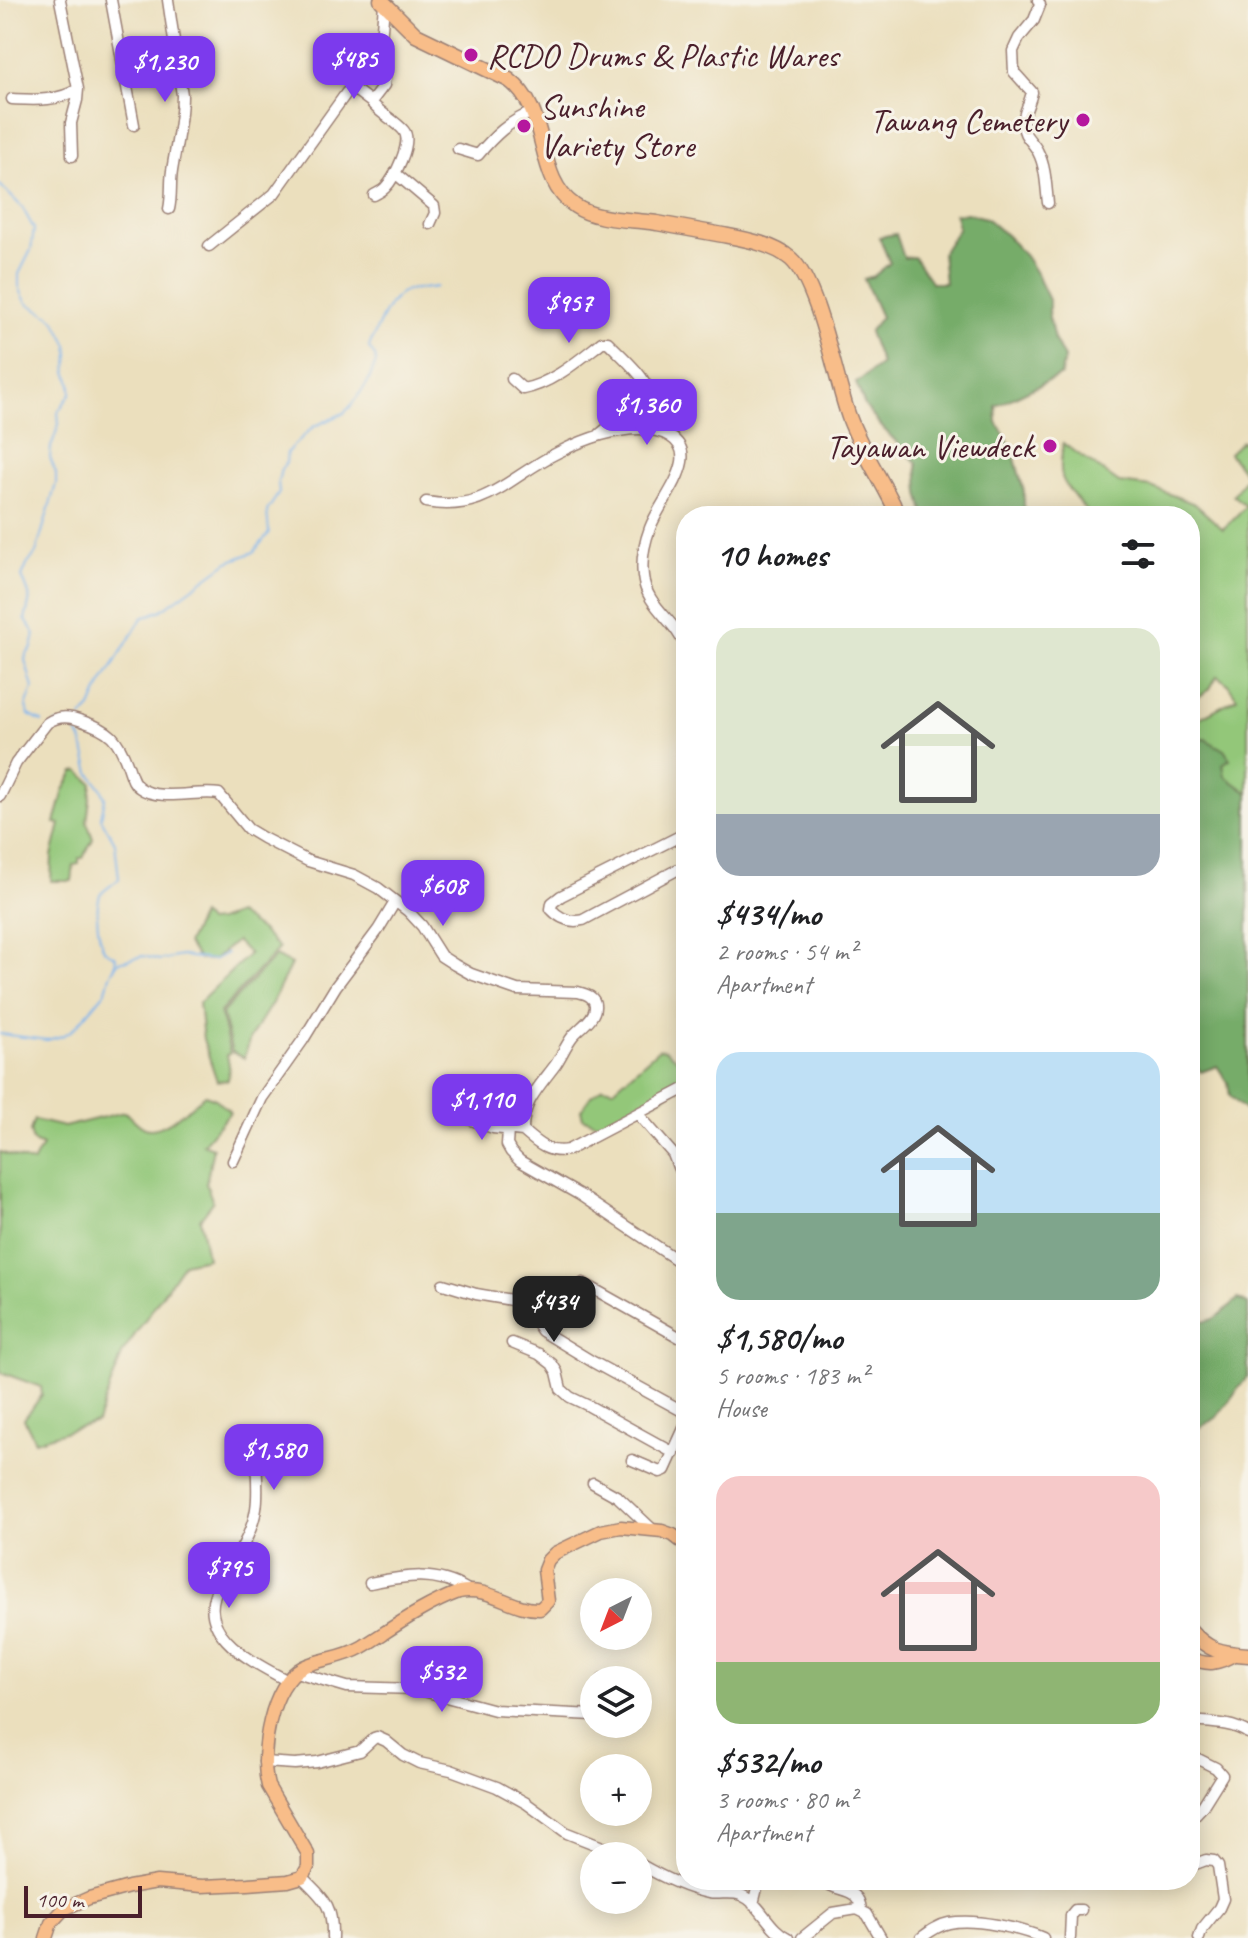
<!DOCTYPE html>
<html lang="en">
<head>
<meta charset="utf-8">
<style>
  body { margin:0; font-family:Caveat,sans-serif; background:#f6f6f6; color:#202124; height:100vh; display:flex; flex-direction:column; font-size:30px; white-space:nowrap }
  * { box-sizing:border-box; margin:0 }
  p { font-size:26px; color:#757577 }
  .icon { flex:none; width:44px; height:44px; fill:none; stroke:currentColor; stroke-width:2; stroke-linecap:round; stroke-linejoin:round }
  .map { position:relative; flex:1; overflow:hidden }
  .panel { position:absolute; left:676px; top:506px; width:524px; height:1384px; display:flex; flex-direction:column; background:#fff; border-radius:32px; box-shadow:0 4px 20px #0003 }
  .panel>* { flex:none }
  .needle { width:52px; rotate:222deg }
  .fabs { position:absolute; left:580px; top:1578px; display:grid; gap:16px }
  .fabs a { display:grid; place-items:center; width:72px; height:72px; border-radius:50%; background:#fff; box-shadow:0 4px 20px #0003; font-size:40px }
  .scale { position:absolute; left:24px; bottom:20px; width:118px; box-sizing:border-box; padding-left:8px; border:4px solid #4a1f2b; border-top:0; font-size:22px; line-height:28px; white-space:nowrap; color:#4a1f2b; -webkit-text-stroke:6px #f7f3e8; paint-order:stroke }
  .price { position:absolute; translate:-50% -68px; padding:0 18px; border-radius:16px; background:#7c3aed; color:#fff; font-size:26px; line-height:52px; filter:drop-shadow(0 2px 4px #0008) }
  .price::after { content:''; position:absolute; left:50%; top:48px; width:24px; height:18px; margin-left:-12px; background:inherit; clip-path:polygon(0 0,100% 0,50% 100%) }
  .price.on { background:#222; color:#fff }
  ul { padding:0; list-style:none }
  li { display:grid; align-content:center; gap:16px; height:424px; padding:0 40px }
  li span { display:grid; place-items:center; height:248px; border-radius:24px; color:#555 }
  li>.icon { margin-inline-start:auto }
  span .icon { width:144px; height:144px; fill:#fffc; stroke-width:1 }
  li b { font-size:34px }
  h2 { display:flex; justify-content:space-between; align-items:center; height:96px; padding:0 40px; font-size:34px }
  .map>svg:first-child { display:block }
</style>
</head>
<body>
<div class="map">
<svg width="1248" height="1938" viewBox="0 0 1248 1938">
  <rect width="100%" height="100%" fill="#f7f3e8"/>
  <filter id="ink" filterUnits="userSpaceOnUse"><feTurbulence type="fractalNoise" baseFrequency=".0125" numOctaves="2"/><feDisplacementMap in="SourceGraphic" scale="16" xChannelSelector="R" yChannelSelector="G"/><feConvolveMatrix kernelMatrix="1 2 1 2 8 2 1 2 1" color-interpolation-filters="sRGB"/></filter>
  <filter id="wash" filterUnits="userSpaceOnUse"><feTurbulence type="fractalNoise" baseFrequency=".006" numOctaves="4" result="noise"/><feDisplacementMap in="SourceGraphic" scale="32" xChannelSelector="R" yChannelSelector="G"/><feGaussianBlur stdDeviation="1.8" result="paint"/><feColorMatrix in="noise" values="0 0 0 0 0 0 0 0 0 0 0 0 0 0 0 0 0 1.4 0 .05"/><feComposite in="paint" operator="in"/></filter>
  <g filter="url(#wash)">
    <rect width="100%" height="100%" fill="#ebdfbd"/>
    <path fill="#93c779" stroke="#6e7352" stroke-width="2" d="M 1242,441 L 1248,443 L 1248,793 L 1224,776 L 1223,764 L 1205,739 L 1190,741 L 1190,707 L 1198,719 L 1237,698 L 1227,683 L 1217,676 L 1209,690 L 1190,702 L 1190,516 L 1091,516 C 1084,509 1065,487 1062,477 C 1059,467 1062,454 1063,443 L 1119,483 L 1151,487 L 1195,504 L 1223,529 L 1246,506 L 1233,495 L 1247,476 L 1229,453 Z
      M 79,771 L 92,783 L 87,822 L 93,839 L 83,858 L 79,858 L 79,864 L 74,865 L 72,881 L 51,881 L 52,856 L 60,824 L 55,823 L 64,790 L 74,772 Z
      M 237,914 L 260,930 L 279,948 L 220,1012 L 230,1054 L 227,1055 L 229,1065 L 228,1080 L 217,1081 L 203,1039 L 199,1003 L 249,954 L 236,941 L 213,960 L 199,959 L 187,944 L 201,915 L 207,922 L 218,921 Z
      M 275,956 L 291,964 L 272,1003 L 250,1038 L 244,1058 L 232,1052 L 222,1013 Z
      M 659,1049 L 665,1050 L 686,1066 L 686,1073 L 684,1074 L 686,1083 L 656,1101 L 600,1125 L 583,1118 L 581,1110 L 591,1096 L 603,1087 L 614,1089 Z
      M 205,1095 L 216,1099 L 230,1112 L 203,1144 L 213,1148 L 206,1184 L 213,1202 L 200,1219 L 207,1258 L 184,1263 L 123,1352 L 97,1422 L 35,1441 L 24,1419 L 42,1395 L 41,1387 L 0,1372 L 0,1152 L 33,1163 L 42,1146 L 33,1142 L 30,1131 L 34,1120 L 64,1127 L 124,1112 C 132,1116 136,1124 145,1128 C 162,1135 191,1105 205,1095 Z"/>
    <path fill="#76ac69" stroke="#60664a" stroke-width="2" d="M 967,213 L 986,218 L 1007,236 L 1025,256 L 1036,273 L 1049,300 L 1049,318 L 1054,339 L 1064,358 L 1061,375 L 996,406 L 997,422 L 1013,451 L 1024,492 L 1024,506 L 1029,516 L 925,516 L 919,493 L 917,463 L 879,424 L 865,406 L 856,383 L 881,364 L 869,332 L 881,317 L 864,279 L 874,276 L 890,263 L 879,237 L 896,234 L 904,258 L 914,257 L 932,283 L 945,283 L 942,253 L 958,229 L 955,214 Z
      M 1205,739 L 1224,750 L 1230,759 L 1223,764 L 1225,776 L 1248,793 L 1248,1113 L 1230,1096 L 1228,1083 L 1217,1066 L 1201,1072 L 1193,1062 L 1190,1053 L 1190,741 Z
      M 1238,1299 L 1248,1304 L 1248,1376 L 1216,1418 L 1190,1433 L 1190,1319 C 1211,1328 1222,1312 1238,1299 Z"/>
    <g fill="none" stroke-linecap="round" stroke-linejoin="round">
      <path stroke="#7db4ec" stroke-width="2" d="M 0,185 L 22,207 L 34,229 L 31,250 L 19,274 L 19,286 L 22,294 L 27,303 L 50,316 L 56,322 L 68,345 L 69,354 L 67,371 L 71,384 L 71,393 L 58,412 L 59,424 L 51,447 L 50,458 L 56,473 L 56,484 L 36,553 L 27,565 L 22,577 C 32,598 31,597 25,619 L 35,634 L 32,648 L 26,655 L 25,660 L 33,688 L 26,707 L 29,715 L 42,722
        M 82,717 L 91,708 L 101,685 L 142,618 L 162,610 L 228,562 L 254,552 L 269,533 L 267,511 L 279,493 L 278,482 L 281,469 L 286,463 L 287,452 L 313,427 L 344,413 L 350,407 L 368,382 L 376,362 L 375,356 L 369,348 L 370,344 C 378,328 387,299 405,291 C 412,288 427,289 436,287
        M 76,722 L 73,726 L 82,741 L 90,773 L 101,788 L 105,798 L 101,818 L 115,843 L 119,879 L 100,894 C 95,912 97,933 104,950 L 116,957 L 114,970
        M 56,724 L 73,726
        M 0,1034 L 47,1040 L 62,1036 L 71,1031 L 79,1023 L 106,991 L 110,975 L 118,962 L 143,956 L 159,960 L 182,956 L 213,960 L 227,953"/>
    </g>
  </g>
  <g filter="url(#ink)">
    <g fill="none" stroke-linecap="round" stroke-linejoin="round">
      <g stroke="#9a7f74" stroke-width="13">
        <path id="minor" d="M 60,0 L 78,89 L 77,100 L 71,123 L 72,156
          M 111,0 L 134,125
          M 168,0 L 182,95 C 182,121 176,145 172,171 C 170,184 172,196 169,209
          M 1038,0 L 1040,5 L 1034,20 L 1019,38 L 1013,51 L 1014,72 L 1032,92 C 1030,103 1023,113 1023,124 C 1023,137 1033,141 1038,152 C 1046,167 1046,187 1048,203
          M 12,99 C 34,100 58,102 78,89
          M 458,149 L 478,155 C 494,136 509,121 533,112
          M 395,173 L 434,206 L 435,213 L 430,224
          M 374,195 C 378,193 382,191 385,188 C 394,179 413,142 404,131 C 395,120 380,114 371,102 L 384,85 L 385,78 L 381,58 L 381,41 L 384,4
          M 209,246 L 274,194 L 347,92 L 355,90 L 371,102
          M 512,379 L 523,389 C 552,384 580,359 602,342 L 608,342 C 616,351 650,380 647,391 C 645,399 608,427 600,434
          M 426,502 C 487,513 509,476 559,452 C 583,440 613,429 640,429 C 660,429 686,438 682,462 C 678,484 658,507 650,528 C 644,544 641,559 643,576 C 646,607 676,620 686,648
          M 0,796 L 16,763 L 47,723 C 58,715 70,716 82,721 C 110,730 118,738 128,766 C 131,774 132,783 140,788 C 159,802 198,790 219,794 L 248,829 L 263,838 L 308,861 L 354,875 L 378,888 L 408,911 L 422,926 L 441,956 L 455,965 L 471,974 L 517,990 L 578,992 C 586,994 596,997 595,1007 C 595,1019 579,1028 572,1037 C 566,1045 562,1055 556,1064 C 540,1086 522,1102 523,1131 C 538,1144 549,1154 568,1150 L 686,1088
          M 686,833 L 561,896 L 552,903 L 551,909 C 560,919 570,923 583,920 L 686,865
          M 450,1112 L 493,1128 L 523,1131
          M 638,1114 L 673,1154 L 678,1167 L 686,1174
          M 508,1130 L 507,1145 L 511,1152 L 520,1161 L 580,1195 L 686,1266
          M 233,1161 L 262,1098 L 303,1040 L 336,986 L 378,930 L 395,902
          M 583,1283 L 686,1341
          M 443,1284 L 476,1294 L 529,1303 L 536,1309 L 538,1325 L 542,1331 L 593,1362 L 686,1413
          M 512,1343 L 539,1354 L 552,1364 L 557,1372 L 561,1389 L 570,1397 L 589,1406 L 674,1453
          M 256,1453 C 256,1471 259,1491 256,1509 C 252,1535 235,1560 221,1582 C 190,1632 251,1661 288,1681
          M 632,1460 L 660,1472 L 665,1470 L 686,1424
          M 593,1483 L 618,1497 L 653,1530
          M 1190,1490 L 1192,1485
          M 370,1583 C 405,1576 436,1570 468,1590
          M 296,1672 L 347,1687 L 416,1689 L 495,1710 L 594,1715
          M 603,1679 L 603,1680
          M 1190,1721 C 1210,1723 1231,1722 1248,1733
          M 1190,1755 L 1216,1768 L 1222,1775 L 1202,1807 L 1190,1820
          M 264,1762 L 295,1764 L 317,1762 L 360,1751 L 374,1738 L 377,1737 L 386,1741 L 403,1755 L 419,1763 L 451,1770 L 497,1787 L 526,1803 L 567,1833 L 625,1856
          M 638,1863 C 660,1876 683,1888 709,1893 C 719,1895 731,1891 741,1895 C 761,1903 768,1929 788,1938
          M 1190,1866 L 1206,1860 L 1214,1861 L 1218,1866 L 1223,1899 L 1219,1908 L 1202,1929 L 1199,1938
          M 302,1877 C 325,1900 333,1905 332,1938
          M 823,1880 C 836,1894 859,1885 861,1910
          M 753,1904 L 759,1880
          M 802,1938 L 833,1913 L 857,1909 L 867,1914 L 881,1938
          M 921,1938 C 929,1932 938,1925 949,1923 C 975,1918 1019,1928 1043,1938
          M 1070,1938 L 1071,1915 L 1075,1910 L 1081,1910"/>
      </g>
      <g stroke="#9a7f74" stroke-width="15">
        <path id="major" d="M 1190,1658 C 1208,1666 1219,1664 1235,1654
          M 46,1938 L 51,1923 L 64,1909 L 89,1898 L 129,1887 L 157,1882 L 202,1886 L 248,1884 L 288,1881 L 302,1877 L 308,1867 L 308,1854 L 268,1786 C 259,1754 271,1683 303,1667 C 322,1658 341,1659 362,1647 C 394,1627 424,1605 459,1592 C 491,1586 511,1610 540,1609 L 548,1601 L 544,1570 L 548,1560 L 555,1553 L 601,1531 L 621,1527 L 662,1531 L 673,1535 L 686,1545"/>
      </g>
      <g stroke="#9a7f74" stroke-width="17">
        <path id="highway" d="M 381,0 L 416,35 L 509,80 C 552,112 533,178 575,206 C 597,221 630,219 657,223 C 679,227 701,231 723,235 C 744,239 774,244 791,259 C 819,284 835,379 849,417 C 860,447 879,476 893,504 L 897,516
          M 1190,1630 C 1208,1651 1221,1653 1248,1655"/>
      </g>
      <use href="#minor" stroke="#fff" stroke-width="10"/>
      <use href="#major" stroke="#f8bd89" stroke-width="12"/>
      <use href="#highway" stroke="#f8bd89" stroke-width="14"/>
    </g>
  </g>
  <g fill="#b5179e" stroke="#f7f3e8" stroke-width="3">
    <circle cx="471" cy="55" r="8"/>
    <circle cx="1083" cy="120" r="8"/>
    <circle cx="524" cy="126" r="8"/>
    <circle cx="1050" cy="446" r="8"/>
  </g>
  <g text-anchor="middle" dominant-baseline="central" stroke-width="6" stroke-linejoin="round" paint-order="stroke">
    <g font-size="34" fill="#4a1f2b" stroke="#f7f3e8" text-anchor="start">
      <text x="487" y="55">RCDO Drums &amp; Plastic Wares</text>
      <text x="540" y="106">Sunshine<tspan x="540" dy="39">Variety Store</tspan></text>
      <text x="1067" y="120" text-anchor="end">Tawang Cemetery</text>
      <text x="1034" y="446" text-anchor="end">Tayawan Viewdeck</text>
    </g>
  </g>
</svg>
<div class="fabs">
<a><svg class="needle" viewBox="-14 -14 28 28"><path d="M0-13l5 13h-10z" fill="#e53935"/><path d="M0 13l5-13h-10z" fill="#757577"/></svg></a>
<a><svg class="icon" aria-label="layers" viewBox="0 0 24 24"><path d="M12 4l9 5-9 5-9-5zM3 14l9 5 9-5"/></svg></a>
<a>+</a>
<a>−</a>
</div>
<div class="scale">100 m</div>
<b class="price" style="left:354px;top:101px">$485</b>
<b class="price" style="left:165px;top:104px">$1,230</b>
<b class="price" style="left:569px;top:345px">$957</b>
<b class="price" style="left:647px;top:447px">$1,360</b>
<b class="price" style="left:443px;top:928px">$608</b>
<b class="price" style="left:482px;top:1142px">$1,110</b>
<b class="price on" style="left:554px;top:1344px">$434</b>
<b class="price" style="left:274px;top:1492px">$1,580</b>
<b class="price" style="left:229px;top:1610px">$795</b>
<b class="price" style="left:442px;top:1714px">$532</b>
<section class="panel">
<h2>10 homes<svg class="icon" aria-label="filters" viewBox="0 0 24 24"><path d="M4 7h16M4 17h16"/><circle cx="9" cy="7" r="2"/><circle cx="15" cy="17" r="2"/></svg></h2>
<ul>
<li><span style="background:linear-gradient(#dfe7d0 75%,#9aa5b1 0)"><svg class="icon" aria-label="home" viewBox="0 0 24 24"><path d="M3 11l9-7 9 7M6 9v11h12V9"/></svg></span><div><b>$434/mo</b><p>2 rooms · 54 m²</p><p>Apartment</p></div></li>
<li><span style="background:linear-gradient(#bfe0f5 65%,#7fa58c 0)"><svg class="icon" aria-label="home" viewBox="0 0 24 24"><path d="M3 11l9-7 9 7M6 9v11h12V9"/></svg></span><div><b>$1,580/mo</b><p>5 rooms · 183 m²</p><p>House</p></div></li>
<li><span style="background:linear-gradient(#f6c9c9 75%,#8fb573 0)"><svg class="icon" aria-label="home" viewBox="0 0 24 24"><path d="M3 11l9-7 9 7M6 9v11h12V9"/></svg></span><div><b>$532/mo</b><p>3 rooms · 80 m²</p><p>Apartment</p></div></li>
</ul>
</section>
</div>
</body>
</html>
